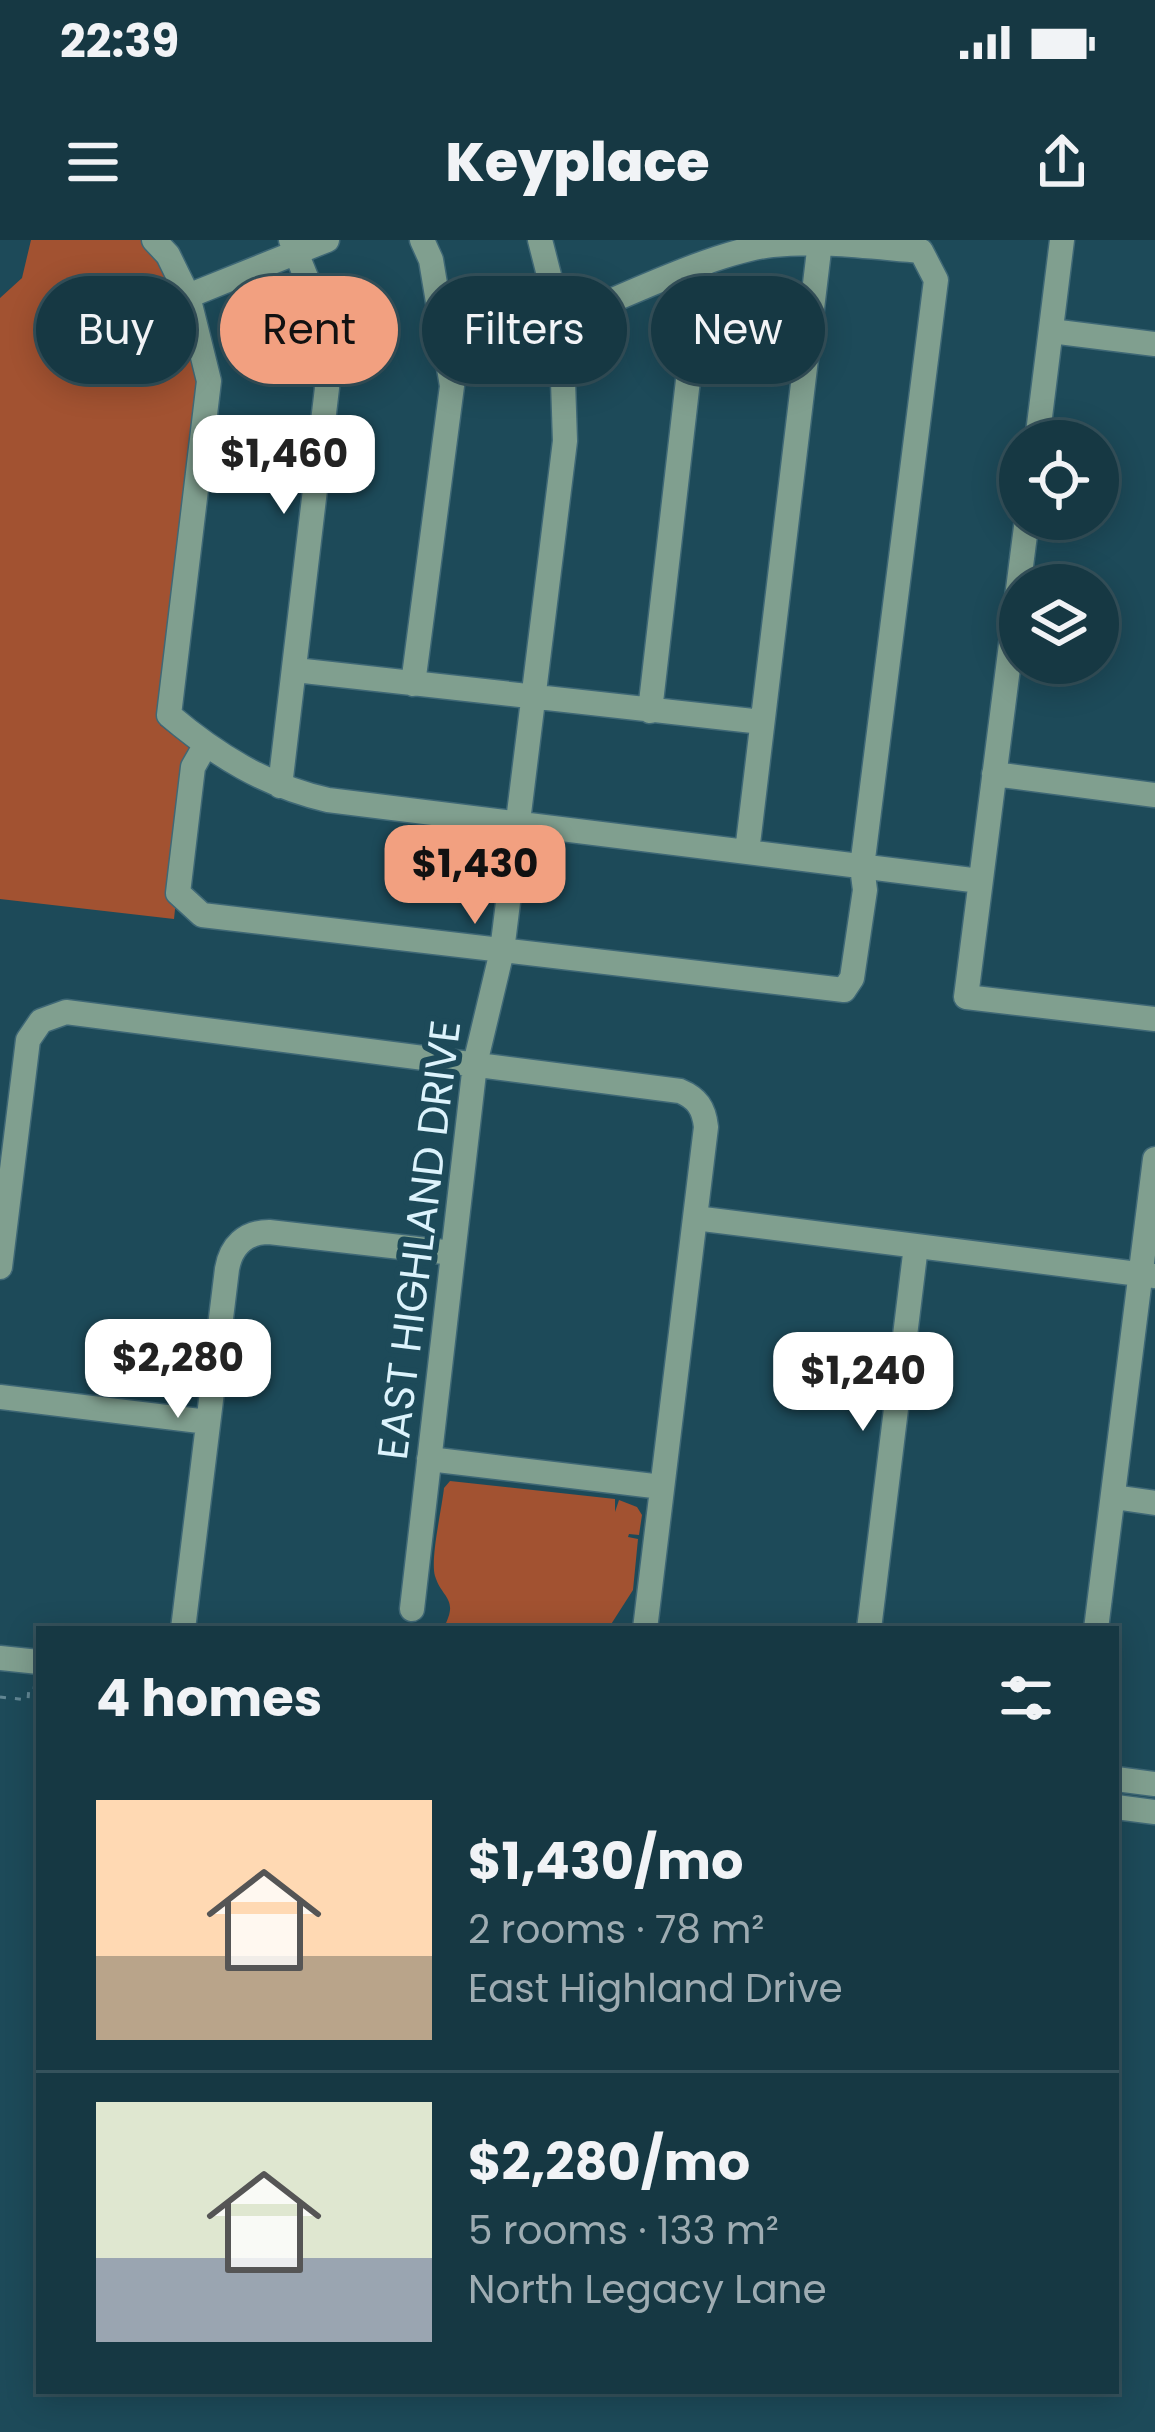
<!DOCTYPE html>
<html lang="en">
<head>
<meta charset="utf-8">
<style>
  body { margin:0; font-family:Poppins,sans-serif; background:#1f3f4a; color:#f1f3f6; height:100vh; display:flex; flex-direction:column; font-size:45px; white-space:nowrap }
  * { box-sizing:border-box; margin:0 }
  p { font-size:39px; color:#9eacb2 }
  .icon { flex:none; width:66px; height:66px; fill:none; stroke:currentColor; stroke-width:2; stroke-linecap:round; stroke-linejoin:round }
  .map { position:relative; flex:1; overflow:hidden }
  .details { position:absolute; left:36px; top:1386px; width:1083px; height:768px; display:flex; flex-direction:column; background:#163843; border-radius:0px; box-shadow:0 6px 30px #0003,0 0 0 3px #35525c }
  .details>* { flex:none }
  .guide { position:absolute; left:36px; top:36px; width:1083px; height:108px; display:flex; gap:24px }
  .controls { position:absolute; left:999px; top:180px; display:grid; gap:24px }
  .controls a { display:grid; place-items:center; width:120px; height:120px; border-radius:50%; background:#163843; box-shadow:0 6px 30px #0003,0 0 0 3px #35525c; font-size:60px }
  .price { position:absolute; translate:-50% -102px; padding:0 27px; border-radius:24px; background:#fff; color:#222; font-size:39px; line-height:78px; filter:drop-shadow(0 3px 6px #0008) }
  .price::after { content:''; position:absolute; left:50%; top:72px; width:36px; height:27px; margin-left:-18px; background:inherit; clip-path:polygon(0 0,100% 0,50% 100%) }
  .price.selected { background:#f2a080; color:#111 }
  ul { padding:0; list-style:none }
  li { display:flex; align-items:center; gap:36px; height:300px; padding:0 60px }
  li+li { border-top:3px solid #35525c }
  li span { display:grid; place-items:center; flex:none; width:336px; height:240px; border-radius:0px; color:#555 }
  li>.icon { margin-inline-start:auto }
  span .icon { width:144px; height:144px; fill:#fffc; stroke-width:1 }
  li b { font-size:51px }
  h2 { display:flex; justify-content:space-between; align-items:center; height:144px; padding:0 60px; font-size:51px }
  .chip { padding:0 42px; border-radius:54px; background:#163843; box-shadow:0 6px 30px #0003,0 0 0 3px #35525c; font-size:42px; line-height:108px }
  .chip.selected { background:#f2a080; color:#111 }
  .status { display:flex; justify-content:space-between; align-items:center; height:84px; padding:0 60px; background:#163843; direction:ltr }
  .status svg { height:33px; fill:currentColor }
  header { display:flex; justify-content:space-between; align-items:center; height:156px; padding:0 60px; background:#163843; font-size:54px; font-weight:800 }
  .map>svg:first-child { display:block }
</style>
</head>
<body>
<div class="status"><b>22:39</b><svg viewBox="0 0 49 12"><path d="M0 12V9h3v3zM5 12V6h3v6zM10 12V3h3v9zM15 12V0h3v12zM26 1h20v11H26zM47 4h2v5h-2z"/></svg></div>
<header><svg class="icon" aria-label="menu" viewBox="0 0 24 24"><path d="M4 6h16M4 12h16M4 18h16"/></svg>Keyplace<svg class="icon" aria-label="share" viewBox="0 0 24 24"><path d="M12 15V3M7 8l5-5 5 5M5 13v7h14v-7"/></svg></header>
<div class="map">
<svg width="1155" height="2192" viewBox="0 0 1155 2192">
  <rect width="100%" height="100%" fill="#1d4a59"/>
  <path fill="#a25231" d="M 31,0 L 144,0 L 164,22 L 205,139 L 160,485 L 192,510 L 174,679 L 0,659 L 0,58 L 22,38 Z
    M 450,1241 L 615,1259 L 615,1272 L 619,1260 L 637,1267 L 642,1275 L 639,1295 L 629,1294 L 628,1297 L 638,1299 L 633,1350 L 608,1389 L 443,1389 C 460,1358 442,1359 435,1336 C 430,1319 442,1268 444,1248 Z"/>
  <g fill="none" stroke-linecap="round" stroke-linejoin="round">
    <g stroke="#3f6876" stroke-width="27">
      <path id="minor" d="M 154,0 L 168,15 L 188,56 L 209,141 L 169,475 C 216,515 266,546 328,560 L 980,641
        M 188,56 L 327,0
        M 561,82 C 619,59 713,12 772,5 C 822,0 871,7 921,11
        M 1051,91 L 1155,104
        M 1037,201 L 1062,0
        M 1027,279 L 966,757 L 1155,779
        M 295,430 L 762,482
        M 413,444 L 452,146 L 431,20 L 422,0
        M 650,471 L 701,27
        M 205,506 L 193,527 L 178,653 L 202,675 L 844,750 L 852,738 L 865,650 L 862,627 L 936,40 L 921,11
        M 994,534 L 1155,555
        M 280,546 L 327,148 L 318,67 L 291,0
        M 747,612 L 820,2
        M 695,978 L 1155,1036
        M 0,1027 L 28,800 L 41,781 L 66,772 L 680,851 C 697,858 704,868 706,887 L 645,1389
        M 0,1157 L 208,1182
        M 429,1219 L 662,1247
        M 1114,1257 L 1155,1263
        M 412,1369 L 475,824 L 502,711 L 565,201 L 561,82 L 540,0
        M 183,1389 L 227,1029 C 231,1006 245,992 269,992 L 453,1013
        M 869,1389 L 916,1006
        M 1096,1389 L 1155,919
        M 0,1418 L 39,1422
        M 1116,1539 L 1155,1544
        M 1116,1567 L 1155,1572"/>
    </g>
    <path stroke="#618693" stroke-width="3" stroke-dasharray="6 9" stroke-linecap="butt" d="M 0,1457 L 28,1460 L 29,1447 L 39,1448"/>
    <use href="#minor" stroke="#809f8f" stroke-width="24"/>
  </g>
  <g text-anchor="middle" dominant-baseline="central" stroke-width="12" stroke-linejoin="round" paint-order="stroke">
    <g font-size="42" fill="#dcf3fc" stroke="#1d4a59">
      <text transform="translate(419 1000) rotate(-83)">EAST HIGHLAND DRIVE</text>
    </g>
  </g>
</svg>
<div class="controls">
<a><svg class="icon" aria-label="locate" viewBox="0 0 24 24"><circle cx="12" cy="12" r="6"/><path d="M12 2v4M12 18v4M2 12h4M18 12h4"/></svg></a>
<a><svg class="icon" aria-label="layers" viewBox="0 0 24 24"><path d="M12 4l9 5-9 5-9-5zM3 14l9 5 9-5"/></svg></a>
</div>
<b class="price" style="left:284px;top:277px">$1,460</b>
<b class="price selected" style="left:475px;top:687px">$1,430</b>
<b class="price" style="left:178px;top:1181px">$2,280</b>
<b class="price" style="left:863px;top:1194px">$1,240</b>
<div class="guide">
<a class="chip">Buy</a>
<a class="chip selected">Rent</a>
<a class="chip">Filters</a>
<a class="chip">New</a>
</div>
<section class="details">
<h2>4 homes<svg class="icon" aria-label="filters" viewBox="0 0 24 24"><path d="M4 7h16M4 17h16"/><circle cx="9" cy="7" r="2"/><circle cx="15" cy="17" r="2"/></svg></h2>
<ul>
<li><span style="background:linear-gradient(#ffd9b3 65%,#b9a48a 0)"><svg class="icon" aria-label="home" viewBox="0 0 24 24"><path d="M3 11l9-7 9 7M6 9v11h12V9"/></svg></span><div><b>$1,430/mo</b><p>2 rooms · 78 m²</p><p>East Highland Drive</p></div></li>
<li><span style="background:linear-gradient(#dfe7d0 65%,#9aa5b1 0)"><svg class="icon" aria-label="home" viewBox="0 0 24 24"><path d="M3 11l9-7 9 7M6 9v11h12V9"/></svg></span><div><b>$2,280/mo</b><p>5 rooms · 133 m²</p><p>North Legacy Lane</p></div></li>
</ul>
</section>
</div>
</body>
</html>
